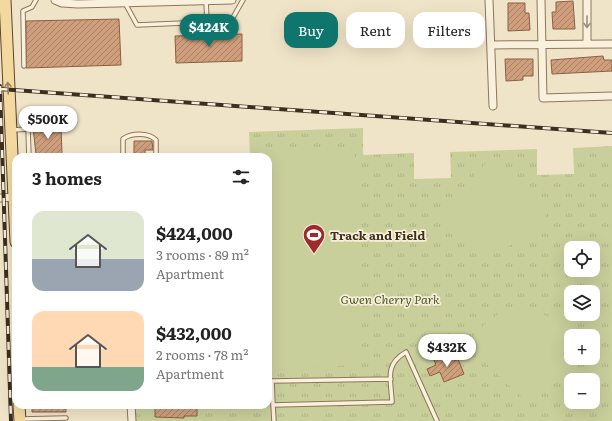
<!DOCTYPE html>
<html lang="en">
<head>
<meta charset="utf-8">
<style>
  body { margin:0; font-family:Literata,serif; background:#f6f6f6; color:#222; height:100vh; display:flex; flex-direction:column; font-size:15px; white-space:nowrap }
  * { box-sizing:border-box; margin:0 }
  p { font-size:13px; color:#767676 }
  .icon { flex:none; width:22px; height:22px; fill:none; stroke:currentColor; stroke-width:2; stroke-linecap:round; stroke-linejoin:round }
  .map { position:relative; flex:1; overflow:hidden }
  .sheet { position:absolute; left:12px; top:153px; width:260px; height:256px; display:flex; flex-direction:column; background:#fff; border-radius:12px; box-shadow:0 4px 16px #0002 }
  .sheet>* { flex:none }
  .banner { position:absolute; left:284px; top:12px; width:268px; height:36px; display:flex; gap:8px }
  .fabs { position:absolute; left:564px; top:241px; display:grid; gap:8px }
  .fabs a { display:grid; place-items:center; width:36px; height:36px; border-radius:8px; background:#fff; box-shadow:0 4px 16px #0002; font-size:20px }
  .price { position:absolute; translate:-50% -34px; padding:0 9px; border-radius:14px; background:#fff; color:#222; font-size:13px; line-height:26px; filter:drop-shadow(0 1px 2px #0008) }
  .price::after { content:''; position:absolute; left:50%; top:24px; width:12px; height:9px; margin-left:-6px; background:inherit; clip-path:polygon(0 0,100% 0,50% 100%) }
  .price.selected { background:#0f766e; color:#fff }
  ul { padding:0; list-style:none }
  li { display:flex; align-items:center; gap:12px; height:100px; padding:0 20px }
  li span { display:grid; place-items:center; flex:none; width:112px; height:80px; border-radius:12px; color:#555 }
  li>.icon { margin-inline-start:auto }
  span .icon { width:48px; height:48px; fill:#fffc; stroke-width:1 }
  li b { font-size:17px }
  h2 { display:flex; justify-content:space-between; align-items:center; height:48px; padding:0 20px; font-size:17px }
  .pill { padding:0 14px; border-radius:12px; background:#fff; box-shadow:0 4px 16px #0002; font-size:14px; line-height:36px }
  .pill.selected { background:#0f766e; color:#fff }
  .map>svg:first-child { display:block }
</style>
</head>
<body>
<div class="map">
<svg width="612" height="421" viewBox="0 0 612 421">
  <defs>
    <pattern id="grass-tufts" width="24" height="20" patternUnits="userSpaceOnUse"><rect width="24" height="20" fill="#c9cf9b"/><path d="M3 7l-1-3M5 7V3M7 7l1-3M15 17l-1-3M17 17v-4M19 17l1-3" fill="none" stroke="#aeb285"/></pattern>
    <pattern id="building-hatch" width="6" height="6" patternUnits="userSpaceOnUse"><rect width="6" height="6" fill="#cf9f7d"/><path d="M-1 1l2-2M0 6l6-6M5 7l2-2" fill="none" stroke="#a98266"/></pattern>
  </defs>
  <rect width="100%" height="100%" fill="#f0e4c8"/>
  <path fill="url(#grass-tufts)" fill-rule="evenodd" d="M 363,128 L 363,155 L 414,153 L 414,179 L 451,178 L 450,152 L 537,149 L 537,175 L 574,174 L 573,148 L 612,146 L 612,421 L 135,421 L 135,405 L 268,405 L 268,157 L 250,157 L 249,132 ZM 571,248 L 593,248 L 593,270 L 571,270 ZM 571,292 L 593,292 L 593,314 L 571,314 ZM 571,336 L 593,336 L 593,358 L 571,358 ZM 571,380 L 593,380 L 593,402 L 571,402 Z"/>
  <path fill="#c9cf9b" d="M 353,147 C 362,218 365,294 359,365 L 268,369 L 268,157 L 260,157 L 260,151 Z
    M 493,156 L 547,207 L 544,223 L 530,237 L 499,250 L 462,243 L 445,228 L 441,211 Z
    M 525,308 L 558,320 L 572,336 L 571,357 L 526,401 L 466,345 L 483,326 L 503,310 Z"/>
  <path fill="url(#building-hatch)" stroke="#8d5f41" d="M 573,1 L 575,29 L 553,29 L 552,12 L 556,12 L 556,2 Z
    M 508,3 L 525,3 L 525,13 L 529,13 L 530,30 L 508,31 Z
    M 119,19 L 121,65 L 26,68 L 26,21 Z
    M 242,34 L 242,61 L 176,63 L 175,36 Z
    M 603,56 L 604,60 L 612,60 L 612,71 L 552,74 L 551,60 Z
    M 505,59 L 533,59 L 533,76 L 523,76 L 523,80 L 506,81 Z
    M 51,125 L 61,126 L 62,154 L 36,154 L 33,127 Z
    M 134,141 L 152,141 L 153,150 L 145,150 L 145,157 L 134,157 Z
    M 452,353 L 455,361 L 458,359 L 464,374 L 444,382 L 440,372 L 430,376 L 427,369 L 436,365 L 434,360 Z
    M 32,405 L 66,405 L 66,412 L 32,412 Z
    M 155,405 L 197,405 L 197,416 L 184,416 L 184,418 L 155,417 Z"/>
  <g fill="none" stroke-linecap="round" stroke-linejoin="round">
    <g stroke="#8d765c" stroke-width="5.5">
      <path id="lane" d="M 206,0 L 207,22
        M 125,3 L 137,25 L 231,21 L 243,0
        M 24,66 L 23,11 L 32,7 L 36,0
        M 13,130 L 28,129 L 29,157
        M 123,157 L 123,139 C 131,133 148,132 156,140 L 156,157
        M 273,405 L 272,381 L 391,379
        M 21,419 L 66,418
        M 274,421 L 273,405 L 392,402 C 391,379 384,365 406,352 L 437,421"/>
    </g>
    <g stroke="#8d765c" stroke-width="9">
      <path id="street" d="M 55,0 L 62,3 L 78,4 L 232,0
        M 489,0 L 493,106
        M 541,0 L 543,98 L 612,96
        M 587,44 L 587,0
        M 491,45 L 612,44
        M 0,198 L 14,197
        M 131,405 L 132,421"/>
    </g>
    <g stroke="#5b4430" stroke-width="13">
      <path id="primary" d="M 5,0 L 16,242
        M 19,405 L 20,421"/>
    </g>
    <use href="#lane" stroke="#faf1dc" stroke-width="3.5"/>
    <use href="#street" stroke="#faf1dc" stroke-width="7"/>
    <use href="#primary" stroke="#f3d9a0" stroke-width="11"/>
    <g stroke="#3d2e20" stroke-width="4">
      <path id="rail" d="M 0,86 L 11,421
        M 0,89 L 612,133"/>
    </g>
    <use href="#rail" stroke="#f7eed8" stroke-width="2.5" stroke-dasharray="8" stroke-linecap="butt"/>
  </g>
  <defs><path id="oneway-shaft" d="M-6 0H5M1.5-3L5.5 0L1.5 3" fill="none" stroke-width="1.6" stroke-linecap="round" stroke-linejoin="round"/></defs>
  <use stroke="#9c907e" href="#oneway-shaft" transform="translate(587 22) rotate(90)"/>
  <use stroke="#988460" href="#oneway-shaft" transform="translate(8 88) rotate(-93)"/>
  <defs>
    <g id="stadium-pin" transform="scale(1.15)"><path d="M0 17L-7.5 6A9.5 9.5 0 1 1 7.5 6Z" fill="#9e2a2b" stroke="#f7eed8"/><path d="M0-5a6.5 5 0 1 0 0 10a6.5 5 0 1 0 0-10ZM-3.5-1.8h7v3.6h-7Z" fill="#fff"/></g>
  </defs>
  <g fill-rule="evenodd">
    <use href="#stadium-pin" x="314" y="235"/>
  </g>
  <g text-anchor="middle" dominant-baseline="central" stroke-width="3.5" stroke-linejoin="round" paint-order="stroke">
    <g font-size="12" font-weight="bold" fill="#3d2e20" stroke="#f7eed8" text-anchor="start">
      <text x="330" y="235">Track and Field</text>
    </g>
    <g font-size="12" font-style="italic" fill="#4d5a26" stroke="#f7eed8">
      <text x="390" y="299">Gwen Cherry Park</text>
    </g>
  </g>
</svg>
<div class="fabs">
<a><svg class="icon" aria-label="locate" viewBox="0 0 24 24"><circle cx="12" cy="12" r="6"/><path d="M12 2v4M12 18v4M2 12h4M18 12h4"/></svg></a>
<a><svg class="icon" aria-label="layers" viewBox="0 0 24 24"><path d="M12 4l9 5-9 5-9-5zM3 14l9 5 9-5"/></svg></a>
<a>+</a>
<a>−</a>
</div>
<b class="price selected" style="left:209px;top:48px">$424K</b>
<b class="price" style="left:48px;top:140px">$500K</b>
<b class="price" style="left:447px;top:368px">$432K</b>
<div class="banner">
<a class="pill selected">Buy</a>
<a class="pill">Rent</a>
<a class="pill">Filters</a>
</div>
<section class="sheet">
<h2>3 homes<svg class="icon" aria-label="filters" viewBox="0 0 24 24"><path d="M4 7h16M4 17h16"/><circle cx="9" cy="7" r="2"/><circle cx="15" cy="17" r="2"/></svg></h2>
<ul>
<li><span style="background:linear-gradient(#dfe7d0 60%,#9aa5b1 0)"><svg class="icon" aria-label="home" viewBox="0 0 24 24"><path d="M3 11l9-7 9 7M6 9v11h12V9"/></svg></span><div><b>$424,000</b><p>3 rooms · 89 m²</p><p>Apartment</p></div></li>
<li><span style="background:linear-gradient(#ffd9b3 70%,#7fa58c 0)"><svg class="icon" aria-label="home" viewBox="0 0 24 24"><path d="M3 11l9-7 9 7M6 9v11h12V9"/></svg></span><div><b>$432,000</b><p>2 rooms · 78 m²</p><p>Apartment</p></div></li>
</ul>
</section>
</div>
</body>
</html>
